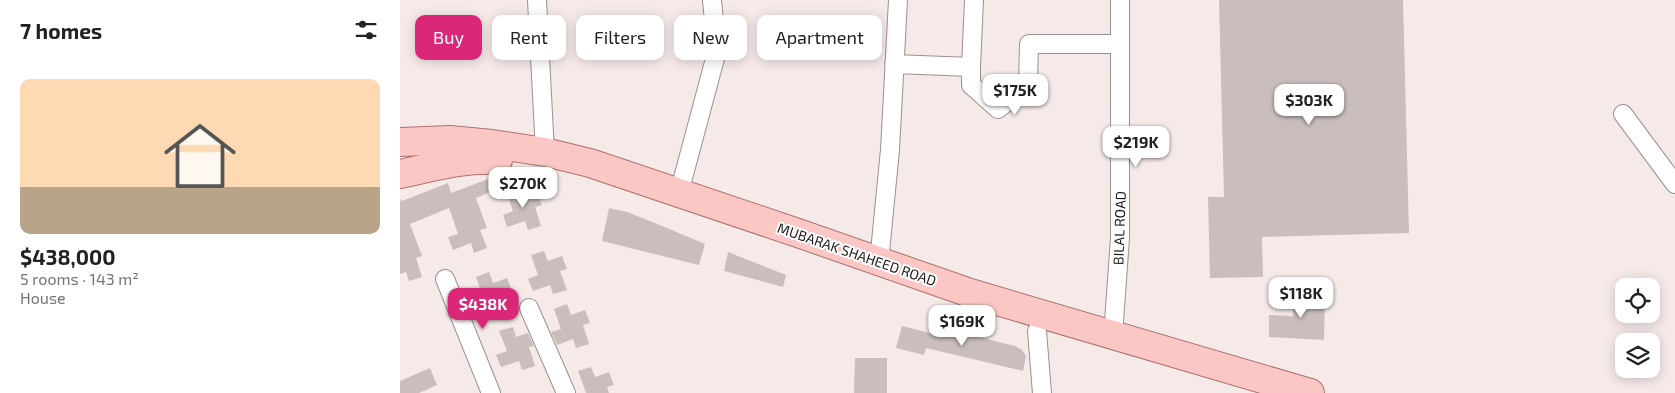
<!DOCTYPE html>
<html lang="en">
<head>
<meta charset="utf-8">
<style>
  body { margin:0; font-family:"Exo 2",sans-serif; background:#f6f6f6; color:#202124; height:100vh; display:flex; flex-direction:column; font-size:19px; white-space:nowrap }
  * { box-sizing:border-box; margin:0 }
  p { font-size:16px; color:#757577 }
  .icon { flex:none; width:28px; height:28px; fill:none; stroke:currentColor; stroke-width:2; stroke-linecap:round; stroke-linejoin:round }
  .map { position:relative; flex:1; overflow:hidden }
  .sheet { display:flex; flex-direction:column; background:#fff; width:400px }
  .sheet>* { flex:none }
  .hud { position:absolute; left:15px; top:15px; width:475px; height:45px; display:flex; gap:10px }
  .tools { position:absolute; left:1215px; top:278px; display:grid; gap:10px }
  .tools a { display:grid; place-items:center; width:45px; height:45px; border-radius:10px; background:#fff; box-shadow:0 2px 12px #0003; font-size:25px }
  .price { position:absolute; translate:-50% -42px; padding:0 11px; border-radius:10px; background:#fff; color:#222; font-size:16px; line-height:32px; filter:drop-shadow(0 1px 2px #0008) }
  .price::after { content:''; position:absolute; left:50%; top:30px; width:15px; height:11px; margin-left:-8px; background:inherit; clip-path:polygon(0 0,100% 0,50% 100%) }
  .price.selected { background:#db2777; color:#fff }
  ul { padding:0; list-style:none }
  li { display:grid; align-content:center; gap:10px; height:265px; padding:0 20px }
  li span { display:grid; place-items:center; height:155px; border-radius:10px; color:#555 }
  li>.icon { margin-inline-start:auto }
  span .icon { width:90px; height:90px; fill:#fffc; stroke-width:1 }
  li b { font-size:21px }
  h2 { display:flex; justify-content:space-between; align-items:center; height:60px; padding:0 20px; font-size:21px }
  .tag { padding:0 18px; border-radius:10px; background:#fff; box-shadow:0 2px 12px #0003; font-size:18px; line-height:45px }
  .tag.selected { background:#db2777; color:#fff }
  main { display:flex; flex:1; min-height:0 }
  .map>svg:first-child { display:block }
</style>
</head>
<body>
<main>
<section class="sheet">
<h2>7 homes<svg class="icon" aria-label="filters" viewBox="0 0 24 24"><path d="M4 7h16M4 17h16"/><circle cx="9" cy="7" r="2"/><circle cx="15" cy="17" r="2"/></svg></h2>
<ul>
<li><span style="background:linear-gradient(#ffd9b3 70%,#b9a48a 0)"><svg class="icon" aria-label="home" viewBox="0 0 24 24"><path d="M3 11l9-7 9 7M6 9v11h12V9"/></svg></span><div><b>$438,000</b><p>5 rooms · 143 m²</p><p>House</p></div></li>
</ul>
</section>
<div class="map">
<svg width="1275" height="393" viewBox="0 0 1275 393">
  <rect width="100%" height="100%" fill="#f6eae9"/>
  <path fill="#cabebd" d="M 819,0 L 1003,0 L 1009,233 L 862,237 L 863,277 L 810,278 L 808,197 L 824,197 Z
    M 91,178 L 95,190 L 76,198 L 87,228 L 80,230 L 87,248 L 74,253 L 71,243 L 53,250 L 48,237 L 58,234 L 49,208 L 10,224 L 22,256 L 16,258 L 22,277 L 9,281 L 6,272 L 0,274 L 0,199 L 2,201 L 48,183 L 51,193 Z
    M 119,187 L 123,197 L 137,192 L 142,205 L 135,207 L 141,226 L 128,230 L 125,221 L 107,227 L 103,215 L 113,211 L 106,191 Z
    M 209,208 L 227,212 L 255,223 L 305,244 L 299,265 L 202,241 Z
    M 144,251 L 148,261 L 162,256 L 167,269 L 160,271 L 167,290 L 153,294 L 150,285 L 133,291 L 128,279 L 138,275 L 131,255 Z
    M 328,252 L 386,275 L 383,287 L 324,271 Z
    M 89,272 L 93,283 L 107,278 L 112,291 L 105,293 L 111,312 L 98,316 L 95,306 L 78,313 L 73,301 L 83,297 L 76,277 Z
    M 893,293 L 925,294 L 924,340 L 869,337 L 869,315 L 893,316 Z
    M 167,304 L 171,315 L 185,310 L 190,323 L 183,325 L 189,344 L 176,348 L 173,339 L 157,345 L 151,332 L 161,329 L 154,309 Z
    M 502,326 L 537,335 L 539,327 L 615,346 L 622,350 L 626,356 L 623,371 L 526,348 L 524,355 L 496,348 Z
    M 113,327 L 116,337 L 128,333 L 134,346 L 129,347 L 135,366 L 122,370 L 119,361 L 101,367 L 96,355 L 107,351 L 99,331 Z
    M 455,358 L 487,358 L 487,393 L 454,393 Z
    M 191,367 L 195,377 L 209,372 L 214,385 L 207,387 L 209,393 L 186,393 L 178,371 Z
    M 30,368 L 37,385 L 19,393 L 0,393 L 0,381 Z"/>
  <g fill="none" stroke-linecap="round" stroke-linejoin="round">
    <g stroke="#9b908f" stroke-width="20">
      <path id="street" d="M 137,0 L 145,152
        M 494,64 L 571,67 L 571,85 L 598,109 L 628,85 L 629,44 L 720,44
        M 571,67 L 574,0
        M 1223,114 L 1275,184
        M 279,193 L 317,51 L 312,0
        M 479,262 L 490,150 L 498,0
        M 45,279 L 91,393
        M 129,308 L 166,393
        M 637,331 L 642,393
        M 713,336 L 720,238 L 720,0"/>
    </g>
    <g stroke="#ab726f" stroke-width="30">
      <path id="primary" d="M 0,142 L 50,140 L 92,144 L 145,152 L 190,163 L 395,232 L 570,293 L 910,393
        M 0,174 C 33,167 64,158 98,160"/>
    </g>
    <use href="#street" stroke="#fff" stroke-width="18"/>
    <use href="#primary" stroke="#fac7c4" stroke-width="28"/>
  </g>
  <g text-anchor="middle" dominant-baseline="central" stroke-width="4" stroke-linejoin="round" paint-order="stroke">
    <g font-size="14" fill="#1e1a19" stroke="#fff">
      <text transform="translate(719 228) rotate(-88)">BILAL ROAD</text>
      <text transform="translate(457 254) rotate(19)">MUBARAK SHAHEED ROAD</text>
    </g>
  </g>
</svg>
<div class="tools">
<a><svg class="icon" aria-label="locate" viewBox="0 0 24 24"><circle cx="12" cy="12" r="6"/><path d="M12 2v4M12 18v4M2 12h4M18 12h4"/></svg></a>
<a><svg class="icon" aria-label="layers" viewBox="0 0 24 24"><path d="M12 4l9 5-9 5-9-5zM3 14l9 5 9-5"/></svg></a>
</div>
<b class="price" style="left:615px;top:116px">$175K</b>
<b class="price" style="left:909px;top:126px">$303K</b>
<b class="price" style="left:736px;top:168px">$219K</b>
<b class="price" style="left:123px;top:209px">$270K</b>
<b class="price" style="left:901px;top:319px">$118K</b>
<b class="price selected" style="left:83px;top:330px">$438K</b>
<b class="price" style="left:562px;top:347px">$169K</b>
<div class="hud">
<a class="tag selected">Buy</a>
<a class="tag">Rent</a>
<a class="tag">Filters</a>
<a class="tag">New</a>
<a class="tag">Apartment</a>
</div>
</div>
</main>
</body>
</html>
